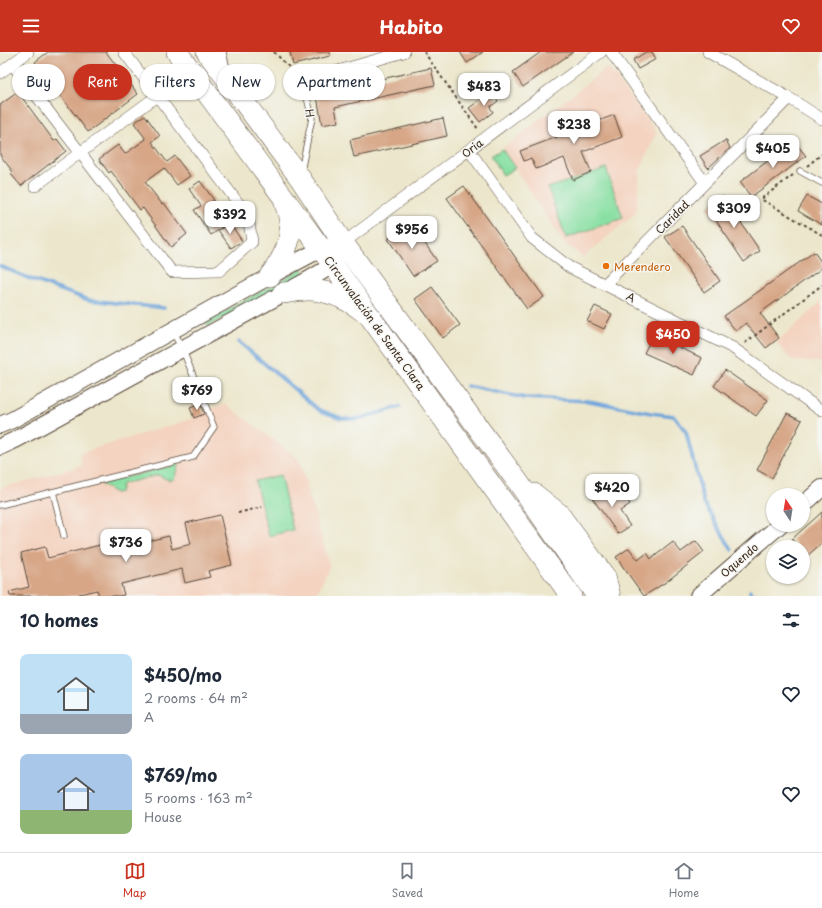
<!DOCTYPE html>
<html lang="en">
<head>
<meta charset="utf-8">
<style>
  body { margin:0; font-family:"Playpen Sans",sans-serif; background:#f2f2f3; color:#1f2937; height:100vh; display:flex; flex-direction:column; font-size:15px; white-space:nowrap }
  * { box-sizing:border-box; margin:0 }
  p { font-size:13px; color:#747a83 }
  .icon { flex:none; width:22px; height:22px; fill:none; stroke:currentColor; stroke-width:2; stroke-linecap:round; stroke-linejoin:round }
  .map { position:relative; height:544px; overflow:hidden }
  .panel { display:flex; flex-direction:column; background:#fff; flex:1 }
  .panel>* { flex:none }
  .guide { position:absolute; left:12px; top:12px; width:400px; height:36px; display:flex; gap:8px }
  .needle { width:26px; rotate:348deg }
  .tools { position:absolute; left:766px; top:436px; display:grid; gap:8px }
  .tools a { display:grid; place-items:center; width:44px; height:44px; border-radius:50%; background:#fff; box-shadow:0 1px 3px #0004; font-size:20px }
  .price { position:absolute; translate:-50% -34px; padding:0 9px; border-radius:8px; background:#fff; color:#222; font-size:13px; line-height:26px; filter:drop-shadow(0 1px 2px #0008) }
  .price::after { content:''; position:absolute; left:50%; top:24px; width:12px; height:9px; margin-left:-6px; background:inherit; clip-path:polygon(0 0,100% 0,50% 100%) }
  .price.active { background:#c8321e; color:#fff }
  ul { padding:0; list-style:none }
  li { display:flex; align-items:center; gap:12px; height:100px; padding:0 20px }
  li span { display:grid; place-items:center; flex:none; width:112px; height:80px; border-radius:8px; color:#555 }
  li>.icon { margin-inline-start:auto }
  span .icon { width:48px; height:48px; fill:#fffc; stroke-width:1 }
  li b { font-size:17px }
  h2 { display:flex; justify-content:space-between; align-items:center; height:48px; padding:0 20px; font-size:17px }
  .tag { padding:0 14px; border-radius:18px; background:#fff; box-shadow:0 1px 3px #0004; font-size:14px; line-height:36px }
  .tag.active { background:#c8321e; color:#fff }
  header { display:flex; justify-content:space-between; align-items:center; height:52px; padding:0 20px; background:#c8321e; color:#fff; font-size:18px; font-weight:700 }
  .tabs { display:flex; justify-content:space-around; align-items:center; height:56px; border-top:1px solid #e0e1e3; background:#fff; font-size:11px; color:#747a83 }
  .tabs a { display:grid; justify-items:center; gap:2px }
  .tabs .active { color:#c8321e }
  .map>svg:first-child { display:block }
</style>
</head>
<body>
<header><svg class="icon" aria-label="menu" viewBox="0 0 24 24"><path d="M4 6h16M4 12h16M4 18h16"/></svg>Habito<svg class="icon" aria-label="heart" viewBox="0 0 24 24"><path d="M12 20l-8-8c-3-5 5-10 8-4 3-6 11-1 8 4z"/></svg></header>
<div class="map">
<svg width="822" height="544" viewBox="0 0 822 544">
  <rect width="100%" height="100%" fill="#f6f6f2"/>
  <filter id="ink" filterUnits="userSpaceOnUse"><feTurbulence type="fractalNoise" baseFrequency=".025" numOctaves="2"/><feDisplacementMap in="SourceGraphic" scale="8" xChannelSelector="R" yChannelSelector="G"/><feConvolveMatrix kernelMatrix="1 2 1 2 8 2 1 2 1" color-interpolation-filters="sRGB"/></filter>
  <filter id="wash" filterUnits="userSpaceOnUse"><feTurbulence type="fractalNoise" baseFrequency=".012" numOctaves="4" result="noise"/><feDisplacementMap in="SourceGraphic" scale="16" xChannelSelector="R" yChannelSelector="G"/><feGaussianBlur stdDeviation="0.9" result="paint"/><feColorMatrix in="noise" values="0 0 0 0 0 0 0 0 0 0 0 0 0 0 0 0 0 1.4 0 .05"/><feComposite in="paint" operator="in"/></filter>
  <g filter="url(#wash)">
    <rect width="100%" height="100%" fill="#ece7cc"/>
    <path fill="#f4d3c0" d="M 608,15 L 657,80 L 640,118 L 636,161 L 583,205 L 564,191 L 502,97 Z
      M 822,249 L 822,310 L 793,309 L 776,291 Z
      M 226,352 L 299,407 L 330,515 L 315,544 L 0,544 L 0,436 L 82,414 L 80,401 L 194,366 L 205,362 L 204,359 Z"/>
    <path fill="#8ae0a4" stroke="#628561" d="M 502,97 L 515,116 L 503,123 L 491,104 Z
      M 606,116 L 623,166 L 566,186 L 548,136 Z
      M 302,216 L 304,222 L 208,274 L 205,271 Z
      M 179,412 L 174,427 L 169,428 L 158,423 L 122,432 L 120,440 L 115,441 L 100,432 Z
      M 280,423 L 293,478 L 269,484 L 255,429 Z"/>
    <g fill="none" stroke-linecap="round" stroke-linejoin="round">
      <path stroke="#6da4db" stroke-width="3.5" d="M 0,214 L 30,227 L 89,248 L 164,256
        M 239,290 L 319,358 L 341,366 L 357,367 L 400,355
        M 467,334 L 525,346 L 589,349 L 651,361 L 674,364 L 686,380 L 704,451 L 732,498
        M 750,539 L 752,544"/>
    </g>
    <g id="blocks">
      <path fill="#d7a686" d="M 48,0 L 106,0 L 138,42 L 88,80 L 35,10 Z
        M 290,0 L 330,0 L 330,4 L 293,13 Z
        M 460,0 L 483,0 L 467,11 Z
        M 541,0 L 573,0 L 523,35 L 513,20 Z
        M 646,0 L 652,0 L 656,7 L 638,17 L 633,8 Z
        M 431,16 L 435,33 L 335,55 L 338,70 L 322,73 L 317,44 L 337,41 L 336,37 Z
        M 18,40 L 54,89 L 57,87 L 66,99 L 21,134 L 11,122 L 13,120 L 0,103 L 0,53 Z
        M 491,40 L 498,49 L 490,55 L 493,60 L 480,70 L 469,56 Z
        M 145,63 L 160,84 L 152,90 L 167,110 L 175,104 L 190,124 L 177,133 L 164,116 L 145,130 L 162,152 L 164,151 L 187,182 L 171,195 L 143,156 L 140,158 L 111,119 L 109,121 L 99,107 L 118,93 L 125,102 L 146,87 L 134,71 Z
        M 614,63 L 622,85 L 583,100 L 591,120 L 573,128 L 564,106 L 536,117 L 531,106 L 524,109 L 520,99 L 557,85 L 554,78 L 575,70 L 578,77 Z
        M 443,66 L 447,84 L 354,105 L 350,88 Z
        M 726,88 L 730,96 L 708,116 L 700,104 Z
        M 794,89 L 806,104 L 751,145 L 740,130 Z
        M 200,129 L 214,148 L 209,151 L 225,174 L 211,183 L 194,158 L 201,154 L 189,137 Z
        M 464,134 L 544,245 L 527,257 L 447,146 Z
        M 723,144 L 760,199 L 744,210 L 707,155 Z
        M 807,144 L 822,152 L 822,173 L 798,159 Z
        M 229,170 L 242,189 L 231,196 L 218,178 Z
        M 411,171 L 437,209 L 413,224 L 388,187 Z
        M 682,174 L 720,229 L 704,240 L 665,185 Z
        M 814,200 L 822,211 L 822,216 L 760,261 L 779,286 L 766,296 L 746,271 L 736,279 L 724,264 Z
        M 432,235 L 460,273 L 443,286 L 415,247 Z
        M 595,254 L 612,262 L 604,277 L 587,269 Z
        M 653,283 L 702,306 L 694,323 L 644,301 Z
        M 725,318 L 768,348 L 756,364 L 714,334 Z
        M 200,352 L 204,362 L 194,366 L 190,356 Z
        M 787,361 L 802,368 L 772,426 L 757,418 Z
        M 603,434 L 612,447 L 621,440 L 630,452 L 620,459 L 630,474 L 618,482 L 590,443 Z
        M 822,460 L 822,491 L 807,504 L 803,500 L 803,495 L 798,495 L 792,487 Z
        M 220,463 L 232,513 L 208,519 L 210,525 L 185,531 L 182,517 L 121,532 L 124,543 L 118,544 L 99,544 L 97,538 L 79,542 L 80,544 L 10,544 L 9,540 L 29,535 L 21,501 L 45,495 L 48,506 L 112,490 L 114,497 L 169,484 L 172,497 L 191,492 L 186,471 Z
        M 696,489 L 704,500 L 666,530 L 644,544 L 616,505 L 629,496 L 638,508 L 647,501 L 651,507 L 673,490 L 681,500 Z"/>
    </g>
  </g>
  <g filter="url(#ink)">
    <use href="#blocks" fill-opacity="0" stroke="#564638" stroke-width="1"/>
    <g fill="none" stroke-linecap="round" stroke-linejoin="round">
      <g stroke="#564638" stroke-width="7">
        <path id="lane" d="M 223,0 L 226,13
          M 301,119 L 312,66 L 303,29
          M 800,119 L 822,131
          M 53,440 L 64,484
          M 0,453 L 193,405 L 214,375 L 182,296 L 172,279"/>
      </g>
      <g stroke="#564638" stroke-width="12">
        <path id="street" d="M 611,0 L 705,131
          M 708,0 L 789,46 L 822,67
          M 12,12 L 172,220 L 219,219 L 252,190 L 248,164 L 124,0
          M 0,21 L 28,0
          M 303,29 L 404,0
          M 469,98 L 532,186 L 569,215 L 733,296 L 822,359
          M 35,134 L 157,44
          M 343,191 L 601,0
          M 605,232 L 789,46"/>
      </g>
      <g stroke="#564638" stroke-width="18">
        <path id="secondary" d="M 0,373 L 12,368 L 270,224 L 321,197 L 332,194
          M 0,395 L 17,387 L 308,228 L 333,213 L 338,203
          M 803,453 L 822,436
          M 698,544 L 780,473"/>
      </g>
      <g stroke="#564638" stroke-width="22">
        <path id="highway" d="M 177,0 L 333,213 L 571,544
          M 207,0 L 300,126 L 343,191 L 518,430 L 597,544
          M 270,224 C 287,201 297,180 285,152
          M 283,241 C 291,240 300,238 308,238 C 329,238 347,247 363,259
          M 534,442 L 558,461 L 605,525 L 610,544"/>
      </g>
      <path stroke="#564638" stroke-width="2" stroke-dasharray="3 3" stroke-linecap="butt" d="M 274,0 L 295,21
        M 424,0 L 478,77
        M 807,114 L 822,102
        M 793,123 L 761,147 L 822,183
        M 745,291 L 822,233
        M 238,461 L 262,455"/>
      <use href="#lane" stroke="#fff" stroke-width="5.5"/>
      <use href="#street" stroke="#fff" stroke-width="11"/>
      <use href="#secondary" stroke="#fff" stroke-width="16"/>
      <use href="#highway" stroke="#fff" stroke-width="21"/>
    </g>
  </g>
  <circle fill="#e8710a" stroke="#f6f6f2" stroke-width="1.5" cx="606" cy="214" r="4"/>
  <g text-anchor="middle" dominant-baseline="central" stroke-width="3" stroke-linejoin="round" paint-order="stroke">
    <g font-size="11" fill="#3b2a1e" stroke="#f6f6f2">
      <text transform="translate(310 61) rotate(82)">H</text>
      <text transform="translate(472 96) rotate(-37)">Oria</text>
      <text transform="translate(672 165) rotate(-45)">Caridad</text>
      <text transform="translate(631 245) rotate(27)">A</text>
      <text transform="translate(375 271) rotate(54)">Circunvalación de Santa Clara</text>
      <text transform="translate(739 508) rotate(-41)">Oquendo</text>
    </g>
    <g font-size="11" fill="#c56008" stroke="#f6f6f2" text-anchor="start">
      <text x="614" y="214">Merendero</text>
    </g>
  </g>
</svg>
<div class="tools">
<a><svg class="needle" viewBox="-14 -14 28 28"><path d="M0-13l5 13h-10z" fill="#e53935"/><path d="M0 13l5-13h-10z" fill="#747a83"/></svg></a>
<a><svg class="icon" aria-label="layers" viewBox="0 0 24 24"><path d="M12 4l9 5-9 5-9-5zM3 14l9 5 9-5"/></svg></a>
</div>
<b class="price" style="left:484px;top:55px">$483</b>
<b class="price" style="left:574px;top:93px">$238</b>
<b class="price" style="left:773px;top:117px">$405</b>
<b class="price" style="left:734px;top:177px">$309</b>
<b class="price" style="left:230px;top:183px">$392</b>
<b class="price" style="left:412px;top:198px">$956</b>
<b class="price active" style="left:673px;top:303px">$450</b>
<b class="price" style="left:197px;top:359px">$769</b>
<b class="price" style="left:612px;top:456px">$420</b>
<b class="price" style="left:126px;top:511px">$736</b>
<div class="guide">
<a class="tag">Buy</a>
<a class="tag active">Rent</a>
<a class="tag">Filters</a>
<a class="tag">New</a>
<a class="tag">Apartment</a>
</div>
</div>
<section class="panel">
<h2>10 homes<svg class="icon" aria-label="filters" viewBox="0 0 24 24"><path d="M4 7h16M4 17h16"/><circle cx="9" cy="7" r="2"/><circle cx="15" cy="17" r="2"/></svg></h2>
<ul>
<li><span style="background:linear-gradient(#bfe0f5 75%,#9aa5b1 0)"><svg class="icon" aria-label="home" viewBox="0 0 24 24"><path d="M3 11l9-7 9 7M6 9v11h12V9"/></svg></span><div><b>$450/mo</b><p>2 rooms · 64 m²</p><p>A</p></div><svg class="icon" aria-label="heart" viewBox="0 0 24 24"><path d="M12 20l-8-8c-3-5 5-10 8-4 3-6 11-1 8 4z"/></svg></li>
<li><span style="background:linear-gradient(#a9c7e8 70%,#8fb573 0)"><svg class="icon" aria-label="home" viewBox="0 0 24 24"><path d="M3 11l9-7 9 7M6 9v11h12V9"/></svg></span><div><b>$769/mo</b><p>5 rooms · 163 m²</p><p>House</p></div><svg class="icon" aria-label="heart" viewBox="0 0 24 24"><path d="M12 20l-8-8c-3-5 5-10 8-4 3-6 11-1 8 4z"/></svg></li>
</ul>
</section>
<nav class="tabs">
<a class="active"><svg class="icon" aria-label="map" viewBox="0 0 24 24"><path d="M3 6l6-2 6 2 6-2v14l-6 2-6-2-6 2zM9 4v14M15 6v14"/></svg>Map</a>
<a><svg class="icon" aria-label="saved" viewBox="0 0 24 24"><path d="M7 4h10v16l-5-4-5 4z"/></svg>Saved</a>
<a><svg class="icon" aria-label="home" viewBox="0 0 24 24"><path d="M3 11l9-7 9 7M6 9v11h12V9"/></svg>Home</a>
</nav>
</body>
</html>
